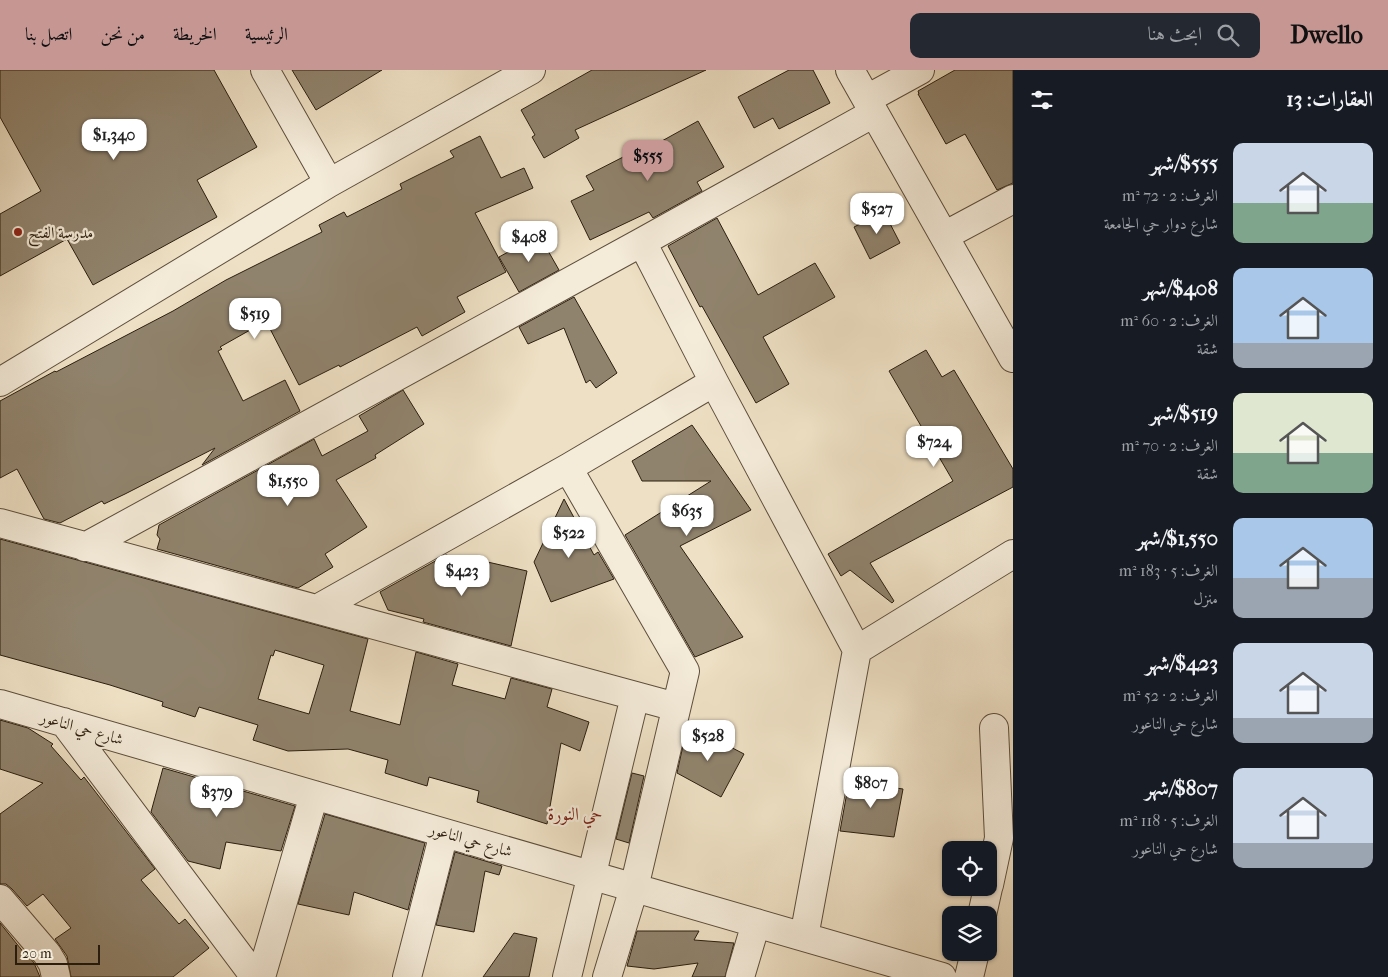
<!DOCTYPE html>
<html lang="ar">
<head>
<meta charset="utf-8">
<style>
  body { margin:0; font-family:"IM FELL French Canon",Amiri,serif; background:#242831; color:#f1f3f6; direction:rtl; height:100vh; display:flex; flex-direction:column; font-size:19px; white-space:nowrap }
  * { box-sizing:border-box; margin:0 }
  p { font-size:16px; color:#9ea1a6 }
  .icon { flex:none; width:28px; height:28px; fill:none; stroke:currentColor; stroke-width:2; stroke-linecap:round; stroke-linejoin:round }
  .map { position:relative; flex:1; overflow:hidden; direction:ltr }
  .sheet { display:flex; flex-direction:column; background:#171b24; width:375px }
  .sheet>* { flex:none }
  .tools { position:absolute; left:942px; top:771px; display:grid; gap:10px }
  .tools a { display:grid; place-items:center; width:55px; height:55px; border-radius:10px; background:#171b24; box-shadow:0 1px 4px #0004; font-size:25px }
  .scale { position:absolute; left:15px; bottom:12px; width:85px; box-sizing:border-box; padding-left:5px; border:2px solid #2b1e0f; border-top:0; font-size:14px; line-height:18px; white-space:nowrap; color:#2b1e0f; -webkit-text-stroke:4px #f4ebd9; paint-order:stroke }
  .price { position:absolute; translate:-50% -42px; padding:0 11px; border-radius:10px; background:#fff; color:#222; font-size:16px; line-height:32px; filter:drop-shadow(0 1px 2px #0008) }
  .price::after { content:''; position:absolute; left:50%; top:30px; width:15px; height:11px; margin-left:-8px; background:inherit; clip-path:polygon(0 0,100% 0,50% 100%) }
  .price.on { background:#c59692; color:#111 }
  ul { padding:0; list-style:none }
  li { display:flex; align-items:center; gap:15px; height:125px; padding:0 15px }
  li span { display:grid; place-items:center; flex:none; width:140px; height:100px; border-radius:10px; color:#555 }
  li>.icon { margin-inline-start:auto }
  span .icon { width:60px; height:60px; fill:#fffc; stroke-width:1 }
  li b { font-size:21px }
  h2 { display:flex; justify-content:space-between; align-items:center; height:60px; padding:0 15px; font-size:21px }
  header { display:flex; align-items:center; gap:30px; box-sizing:border-box; height:70px; padding:0 25px; background:#c59692; color:#111 }
  header strong { font-size:24px }
  nav { display:flex; gap:28px; margin-inline-start:auto; font-size:18px }
  .search { width:350px; height:45px; background:#242831; display:flex; align-items:center; gap:12px; box-sizing:border-box; padding:0 18px; border-radius:10px; color:#9ea1a6; font-size:19px }
  main { display:flex; flex:1; min-height:0 }
  .map>svg:first-child { display:block }
</style>
</head>
<body>
<header>
<strong>Dwello</strong>
<div class="search"><svg class="icon" aria-label="search" viewBox="0 0 24 24"><circle cx="10" cy="10" r="6"/><path d="M15 15l6 6"/></svg>ابحث هنا</div>
<nav><a>الرئيسية</a><a>الخريطة</a><a>من نحن</a><a>اتصل بنا</a></nav>
</header>
<main>
<section class="sheet">
<h2>العقارات: 13<svg class="icon" aria-label="filters" viewBox="0 0 24 24"><path d="M4 7h16M4 17h16"/><circle cx="9" cy="7" r="2"/><circle cx="15" cy="17" r="2"/></svg></h2>
<ul>
<li><span style="background:linear-gradient(#c9d6e8 60%,#7fa58c 0)"><svg class="icon" aria-label="home" viewBox="0 0 24 24"><path d="M3 11l9-7 9 7M6 9v11h12V9"/></svg></span><div><b>$555/شهر</b><p>الغرف: 2 · 72 m²</p><p>شارع دوار حي الجامعة</p></div></li>
<li><span style="background:linear-gradient(#a9c7e8 75%,#9aa5b1 0)"><svg class="icon" aria-label="home" viewBox="0 0 24 24"><path d="M3 11l9-7 9 7M6 9v11h12V9"/></svg></span><div><b>$408/شهر</b><p>الغرف: 2 · 60 m²</p><p>شقة</p></div></li>
<li><span style="background:linear-gradient(#dfe7d0 60%,#7fa58c 0)"><svg class="icon" aria-label="home" viewBox="0 0 24 24"><path d="M3 11l9-7 9 7M6 9v11h12V9"/></svg></span><div><b>$519/شهر</b><p>الغرف: 2 · 70 m²</p><p>شقة</p></div></li>
<li><span style="background:linear-gradient(#a9c7e8 60%,#9aa5b1 0)"><svg class="icon" aria-label="home" viewBox="0 0 24 24"><path d="M3 11l9-7 9 7M6 9v11h12V9"/></svg></span><div><b>$1,550/شهر</b><p>الغرف: 5 · 183 m²</p><p>منزل</p></div></li>
<li><span style="background:linear-gradient(#c9d6e8 75%,#9aa5b1 0)"><svg class="icon" aria-label="home" viewBox="0 0 24 24"><path d="M3 11l9-7 9 7M6 9v11h12V9"/></svg></span><div><b>$423/شهر</b><p>الغرف: 2 · 52 m²</p><p>شارع حي الناعور</p></div></li>
<li><span style="background:linear-gradient(#c9d6e8 75%,#9aa5b1 0)"><svg class="icon" aria-label="home" viewBox="0 0 24 24"><path d="M3 11l9-7 9 7M6 9v11h12V9"/></svg></span><div><b>$807/شهر</b><p>الغرف: 5 · 118 m²</p><p>شارع حي الناعور</p></div></li>
</ul>
</section>
<div class="map">
<svg width="1013" height="907" viewBox="0 0 1013 907">
  <rect width="100%" height="100%" fill="#eee0c4"/>
  <filter id="stains"><feTurbulence type="fractalNoise" baseFrequency=".004" numOctaves="4"/><feColorMatrix values="0 0 0 0 .2 0 0 0 0 .09 0 0 0 0 .02 0 0 0 .5 -.17"/></filter>
  <radialGradient id="worn" r=".72"><stop offset=".6" stop-color="#630" stop-opacity="0"/><stop offset="1" stop-color="#630" stop-opacity=".3"/></radialGradient>
  <path fill="#90836d" stroke="#2b1e0f" fill-rule="evenodd" d="M 0,0 L 214,0 L 257,77 L 197,110 L 217,147 L 93,215 L 67,169 L 0,206 L 0,144 L 41,121 L 0,47 Z
    M 292,0 L 382,0 L 316,40 Z
    M 592,0 L 706,0 L 575,60 L 579,68 L 544,88 L 532,67 L 535,65 L 521,40 Z
    M 789,0 L 813,0 L 830,33 L 779,59 L 773,48 L 754,58 L 738,27 Z
    M 955,0 L 1013,0 L 1013,113 L 997,120 L 965,64 L 946,74 L 918,24 L 919,24 L 918,21 Z
    M 698,51 L 724,97 L 697,112 L 702,121 L 653,148 L 649,142 L 590,170 L 571,131 L 594,120 L 586,106 L 631,83 L 633,87 Z
    M 480,66 L 501,108 L 524,98 L 533,118 L 475,143 L 506,202 L 457,227 L 465,242 L 422,266 L 417,257 L 340,297 L 339,295 L 299,315 L 266,251 L 220,277 L 222,279 L 218,281 L 243,331 L 285,310 L 300,341 L 202,395 L 215,378 L 125,424 L 104,434 L 102,431 L 60,453 L 44,449 L 17,399 L 0,408 L 0,331 L 55,301 L 56,302 L 173,241 L 226,210 L 322,162 L 319,155 L 344,142 L 347,147 L 402,119 L 400,114 L 454,87 L 450,81 Z
    M 884,142 L 900,173 L 870,189 L 854,157 Z
    M 717,148 L 758,225 L 815,193 L 835,227 L 763,267 L 789,314 L 756,333 L 702,236 L 700,237 L 668,176 Z
    M 539,165 L 559,200 L 519,222 L 499,187 Z
    M 574,227 L 617,303 L 596,318 L 590,310 L 586,313 L 564,258 L 528,274 L 519,257 Z
    M 926,280 L 942,307 L 954,300 L 1013,399 L 1013,417 L 870,493 L 894,531 L 892,533 L 850,500 L 841,506 L 828,484 L 953,411 L 889,301 Z
    M 403,320 L 424,354 L 375,385 L 376,388 L 336,410 L 367,457 L 325,484 L 333,497 L 298,518 L 157,479 L 160,469 L 157,465 L 159,455 L 314,369 L 322,386 L 368,361 L 359,346 Z
    M 692,355 L 751,440 L 680,476 L 743,567 L 695,587 L 625,465 L 711,411 L 642,411 L 632,391 Z
    M 564,429 L 594,485 L 598,482 L 614,509 L 551,532 L 534,492 Z
    M 0,469 L 368,569 L 350,641 L 400,655 L 416,582 L 458,594 L 452,615 L 505,629 L 511,608 L 552,619 L 547,637 L 589,652 L 580,681 L 561,673 L 547,754 L 477,732 L 479,721 L 429,707 L 427,716 L 385,703 L 388,690 L 348,679 L 288,681 L 253,670 L 258,655 L 199,637 L 195,647 L 162,636 L 163,632 L 110,615 L 0,585 ZM 275,580 L 324,595 L 309,644 L 258,629 L 271,585 L 273,586 Z
    M 446,485 L 469,491 L 470,488 L 527,501 L 511,576 L 423,552 L 424,549 L 388,540 L 380,522 Z
    M 0,650 L 28,658 L 53,674 L 51,676 L 81,710 L 84,707 L 155,799 L 141,810 L 179,854 L 185,849 L 209,878 L 173,907 L 71,907 L 67,886 L 55,869 L 71,858 L 43,824 L 27,836 L 12,819 L 6,814 L 0,814 L 0,744 L 43,713 L 0,699 Z
    M 692,657 L 744,684 L 721,727 L 677,703 L 684,671 Z
    M 163,698 L 295,736 L 281,781 L 226,772 L 220,799 L 188,791 L 151,742 Z
    M 632,703 L 644,706 L 629,773 L 616,769 Z
    M 849,711 L 903,719 L 894,767 L 840,761 Z
    M 325,744 L 425,773 L 408,840 L 354,822 L 349,845 L 298,834 Z
    M 455,782 L 502,796 L 499,805 L 485,801 L 474,862 L 436,855 Z
    M 0,853 L 29,889 L 30,888 L 34,893 L 40,907 L 0,907 Z
    M 637,861 L 699,861 L 694,870 L 734,873 L 725,907 L 692,907 L 698,893 L 654,899 L 627,896 Z
    M 514,863 L 537,868 L 529,907 L 483,907 Z"/>
  <g fill="none" stroke-linecap="round" stroke-linejoin="round">
    <g stroke="#5c4e3c" stroke-width="30">
      <path id="street" d="M 265,0 L 329,113
        M 850,0 L 1013,288
        M 867,29 L 920,0
        M 944,166 L 1013,129
        M 642,172 L 714,312 L 857,580 L 804,867
        M 0,312 L 329,113 L 531,0
        M 568,398 L 685,601 L 634,818 L 607,907
        M 0,453 L 676,637
        M 85,477 L 642,172 L 874,43
        M 317,539 L 568,398 L 714,312
        M 857,580 L 1013,484
        M 0,634 L 942,907
        M 64,652 L 255,907
        M 989,815 L 999,768 L 994,658
        M 0,829 L 47,884 L 53,894 L 56,907
        M 982,845 L 988,818
        M 261,907 L 314,725
        M 407,907 L 444,763
        M 567,907 L 635,626
        M 740,907 L 756,853
        M 969,907 L 975,882"/>
    </g>
    <use href="#street" stroke="#f4ebd9" stroke-width="28"/>
  </g>
  <circle fill="#8f2418" stroke="#f4ebd9" stroke-width="2" cx="18" cy="162" r="5"/>
  <g text-anchor="middle" dominant-baseline="central" stroke-width="4.5" stroke-linejoin="round" paint-order="stroke">
    <g font-size="16" fill="#2b1e0f" stroke="#f4ebd9" text-anchor="start">
      <text x="28" y="162">مدرسة الفتح</text>
    </g>
    <g font-size="16" fill="#2b1e0f" stroke="#f4ebd9">
      <text transform="translate(82 658) rotate(16)">شارع حي الناعور</text>
      <text transform="translate(471 770) rotate(16)">شارع حي الناعور</text>
    </g>
    <g font-size="18" fill="#7a1f14" stroke="#f4ebd9">
      <text x="575" y="744">حي النورة</text>
    </g>
  </g>
  <rect width="100%" height="100%" filter="url(#stains)"/>
  <rect width="100%" height="100%" fill="url(#worn)"/>
</svg>
<div class="tools">
<a><svg class="icon" aria-label="locate" viewBox="0 0 24 24"><circle cx="12" cy="12" r="6"/><path d="M12 2v4M12 18v4M2 12h4M18 12h4"/></svg></a>
<a><svg class="icon" aria-label="layers" viewBox="0 0 24 24"><path d="M12 4l9 5-9 5-9-5zM3 14l9 5 9-5"/></svg></a>
</div>
<div class="scale">20 m</div>
<b class="price" style="left:114px;top:91px">$1,340</b>
<b class="price on" style="left:648px;top:112px">$555</b>
<b class="price" style="left:877px;top:165px">$527</b>
<b class="price" style="left:529px;top:193px">$408</b>
<b class="price" style="left:255px;top:270px">$519</b>
<b class="price" style="left:934px;top:398px">$724</b>
<b class="price" style="left:288px;top:437px">$1,550</b>
<b class="price" style="left:687px;top:467px">$635</b>
<b class="price" style="left:569px;top:489px">$522</b>
<b class="price" style="left:462px;top:527px">$423</b>
<b class="price" style="left:708px;top:692px">$528</b>
<b class="price" style="left:871px;top:739px">$807</b>
<b class="price" style="left:217px;top:748px">$379</b>
</div>
</main>
</body>
</html>
